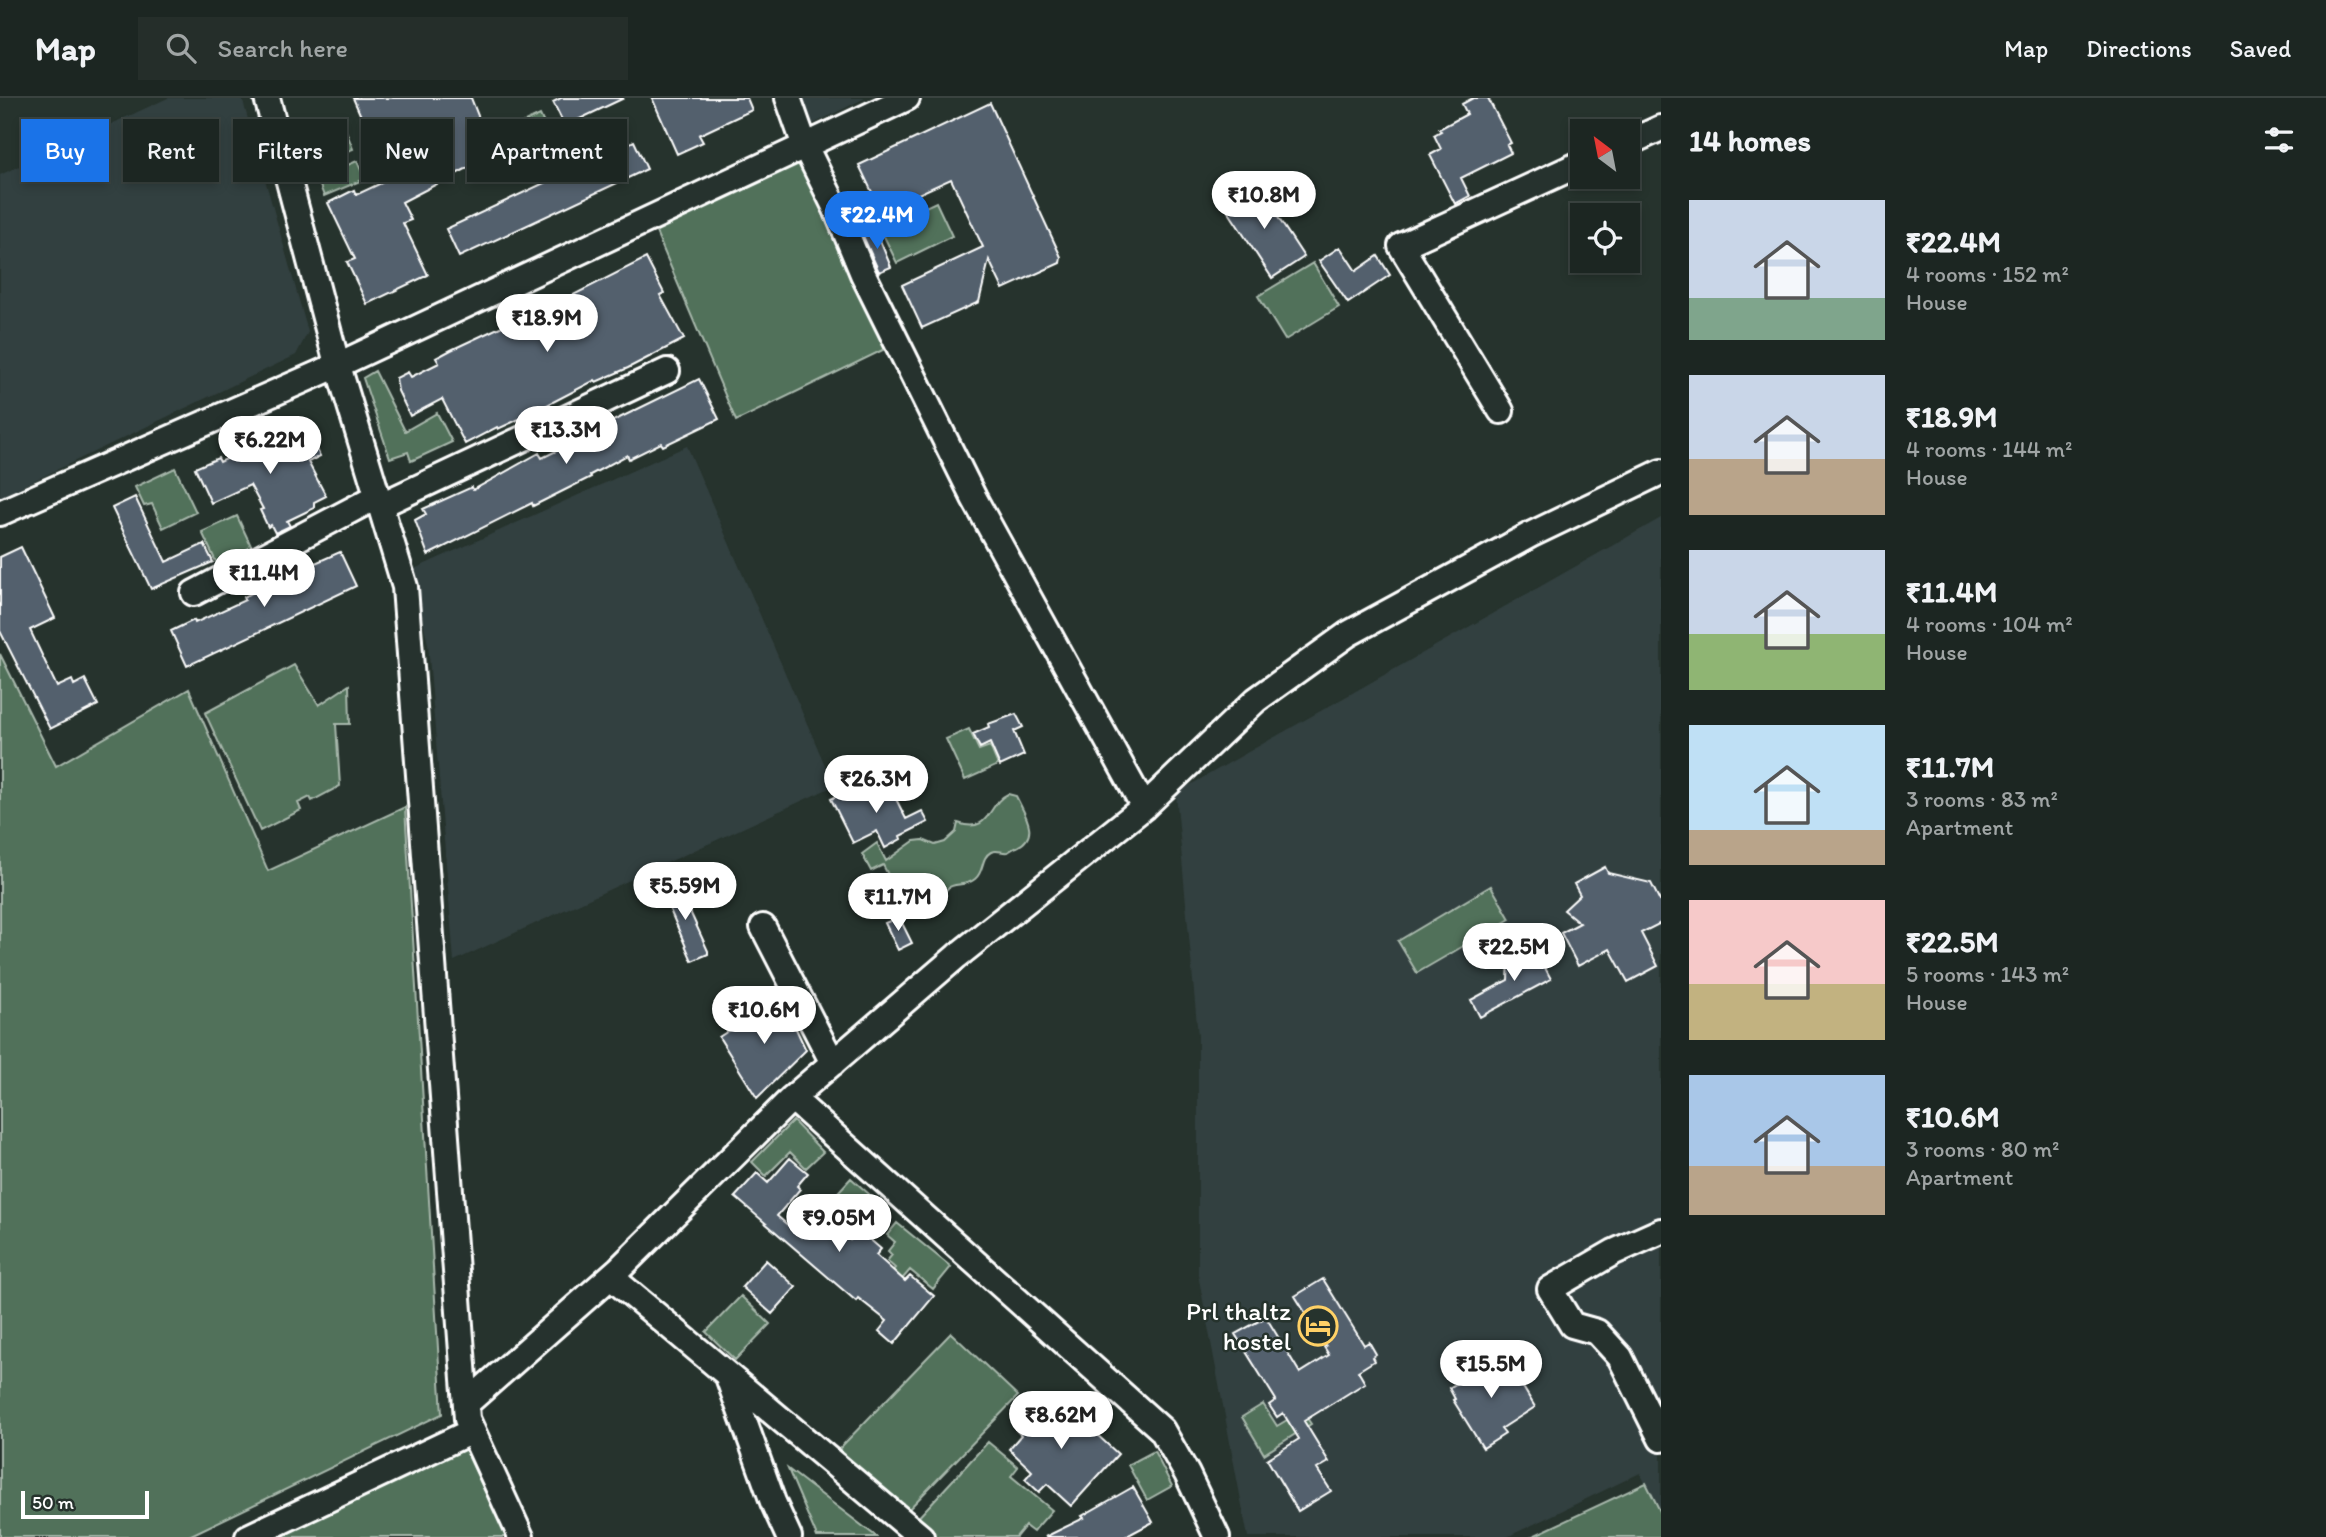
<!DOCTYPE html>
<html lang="en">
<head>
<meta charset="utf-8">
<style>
  body { margin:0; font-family:Itim,sans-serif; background:#252e2a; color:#f1f3f6; height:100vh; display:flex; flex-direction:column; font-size:26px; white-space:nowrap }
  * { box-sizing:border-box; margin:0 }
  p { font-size:23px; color:#a0a5a5 }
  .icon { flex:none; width:38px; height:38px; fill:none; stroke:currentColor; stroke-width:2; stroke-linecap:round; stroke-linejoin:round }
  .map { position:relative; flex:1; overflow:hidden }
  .sheet { display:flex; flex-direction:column; background:#1c2622; width:665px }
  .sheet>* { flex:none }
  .top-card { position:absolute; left:21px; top:21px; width:665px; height:63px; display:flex; gap:14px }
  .needle { width:46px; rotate:328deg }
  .controls { position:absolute; left:1570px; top:21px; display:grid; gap:14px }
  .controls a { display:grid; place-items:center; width:70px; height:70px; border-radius:0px; background:#1c2622; box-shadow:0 4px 10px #0003,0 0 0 2px #3a4340; font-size:35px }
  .scale { position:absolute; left:21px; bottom:18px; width:128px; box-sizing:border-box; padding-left:7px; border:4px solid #fff; border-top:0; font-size:19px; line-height:24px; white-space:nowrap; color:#fff; -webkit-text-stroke:5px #26332d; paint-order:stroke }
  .price { position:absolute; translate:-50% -60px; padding:0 16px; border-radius:24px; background:#fff; color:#222; font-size:23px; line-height:46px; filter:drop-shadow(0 2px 4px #0008) }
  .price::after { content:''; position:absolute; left:50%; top:42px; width:21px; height:16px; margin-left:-10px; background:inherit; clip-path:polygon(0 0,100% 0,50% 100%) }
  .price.on { background:#1a73e8; color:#fff }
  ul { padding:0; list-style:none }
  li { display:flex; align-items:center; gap:21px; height:175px; padding:0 28px }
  li span { display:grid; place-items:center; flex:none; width:196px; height:140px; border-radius:0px; color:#555 }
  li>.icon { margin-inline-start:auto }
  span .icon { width:84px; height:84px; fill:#fffc; stroke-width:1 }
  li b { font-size:30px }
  h2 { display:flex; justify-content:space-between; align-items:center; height:84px; padding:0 28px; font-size:30px }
  .tag { padding:0 24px; border-radius:0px; background:#1c2622; box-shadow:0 4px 10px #0003,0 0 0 2px #3a4340; font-size:24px; line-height:63px }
  .tag.on { background:#1a73e8; color:#fff }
  header { display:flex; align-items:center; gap:42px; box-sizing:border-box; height:98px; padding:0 35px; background:#1c2622; border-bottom:2px solid #3a4340 }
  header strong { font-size:33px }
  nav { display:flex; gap:38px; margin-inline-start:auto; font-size:24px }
  .search { width:490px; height:63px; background:#252e2a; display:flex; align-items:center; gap:18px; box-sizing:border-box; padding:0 24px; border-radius:0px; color:#a0a5a5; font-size:26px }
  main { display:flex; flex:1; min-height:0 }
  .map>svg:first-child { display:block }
</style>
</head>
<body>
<header>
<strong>Map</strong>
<div class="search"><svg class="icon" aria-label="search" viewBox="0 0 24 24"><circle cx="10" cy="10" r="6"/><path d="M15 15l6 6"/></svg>Search here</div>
<nav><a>Map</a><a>Directions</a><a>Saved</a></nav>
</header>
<main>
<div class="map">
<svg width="1661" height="1439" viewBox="0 0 1661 1439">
  <rect width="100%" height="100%" fill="#26332d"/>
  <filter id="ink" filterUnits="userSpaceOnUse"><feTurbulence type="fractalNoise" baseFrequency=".0143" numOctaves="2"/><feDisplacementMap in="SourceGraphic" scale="14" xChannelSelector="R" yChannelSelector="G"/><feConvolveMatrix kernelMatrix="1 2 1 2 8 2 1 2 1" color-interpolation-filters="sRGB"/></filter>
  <g filter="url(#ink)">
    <path fill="#334040" d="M 168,0 L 242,0 L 308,234 L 296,257 L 0,399 L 0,77 Z
      M 801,0 L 865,0 L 811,27 Z
      M 687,348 L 834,688 L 454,863 L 428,546 L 412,472 Z
      M 1661,420 L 1661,1415 L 1640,1375 L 1507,1439 L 1248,1439 L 1198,1176 L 1198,938 L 1176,695 Z"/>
    <path fill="#51715a" stroke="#a8b8ac" stroke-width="2" d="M 540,17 L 552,43 L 497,69 L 485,42 Z
      M 343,25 L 353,51 L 316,66 L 306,40 Z
      M 801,57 L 889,249 L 736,323 L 653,127 Z
      M 357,63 L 365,81 L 324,98 L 317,80 Z
      M 936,104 L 952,138 L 897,165 L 880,130 Z
      M 1313,165 L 1339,209 L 1285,242 L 1258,198 Z
      M 375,273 L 405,333 L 437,315 L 452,344 L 411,363 L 408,354 L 390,360 L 363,280 Z
      M 175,370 L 196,414 L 163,430 L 152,406 L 144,408 L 135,389 Z
      M 237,418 L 252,450 L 217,466 L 202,434 Z
      M 0,556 L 56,668 L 189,591 L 268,773 L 405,709 L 442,1316 L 187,1439 L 0,1439 Z
      M 294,567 L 319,607 L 349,587 L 350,626 L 336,626 L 340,688 L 312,703 L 310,699 L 298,705 L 301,712 L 260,733 L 205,615 Z
      M 969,631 L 979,652 L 990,648 L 998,667 L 965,682 L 946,641 Z
      M 1008,696 L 1016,698 C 1024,715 1041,738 1017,749 C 1016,749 1009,753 1008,754 C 1002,755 997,751 991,754 C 980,760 985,773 975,781 C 960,793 945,777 941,808 C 925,817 906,812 889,807 L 883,796 L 895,790 L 883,767 L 871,773 L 862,756 L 877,745 L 886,763 L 914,743 L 923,742 L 935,747 L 945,744 L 956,734 L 958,725 C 991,737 987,705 1008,696 Z
      M 1491,788 L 1510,821 L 1417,875 L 1398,843 Z
      M 793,1023 L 823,1054 L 806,1070 L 790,1054 L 766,1078 L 752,1064 Z
      M 851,1080 L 878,1104 L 839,1148 L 834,1143 L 843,1133 L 831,1123 L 835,1118 L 829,1112 L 835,1106 L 831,1102 Z
      M 897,1125 L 951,1169 L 933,1191 L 910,1172 L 892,1193 L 882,1185 L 895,1170 L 887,1163 L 892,1157 L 888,1153 L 895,1144 L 887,1137 Z
      M 741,1198 L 770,1226 L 735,1262 L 706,1234 Z
      M 951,1235 L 1018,1298 L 906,1414 L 839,1351 Z
      M 1263,1306 L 1277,1328 L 1302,1313 L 1311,1326 L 1264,1356 L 1242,1319 Z
      M 988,1344 L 1018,1369 L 1011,1378 L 1052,1412 L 1033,1434 L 1025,1428 L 1016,1439 L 935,1439 L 915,1423 Z
      M 462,1345 L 507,1439 L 262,1439 Z
      M 1154,1353 L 1172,1388 L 1147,1402 L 1128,1367 Z
      M 788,1371 L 877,1439 L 878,1439 L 817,1439 Z
      M 1646,1385 L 1661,1415 L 1661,1439 L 1531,1439 Z"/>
    <path fill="#52606d" stroke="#fff" stroke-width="2" d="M 353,0 L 471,0 L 480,23 L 469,28 L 485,61 L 402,104 L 411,122 L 403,125 L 428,177 L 367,206 L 347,164 L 355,161 L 328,105 L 354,92 L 356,97 L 390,81 L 376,48 L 371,51 L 363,33 L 367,32 Z
      M 561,0 L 624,0 L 565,28 L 553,4 Z
      M 652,0 L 747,0 L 752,12 L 699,37 L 703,44 L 677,56 Z
      M 1473,0 L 1488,0 L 1511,45 L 1507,47 L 1511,55 L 1461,80 L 1470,98 L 1455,106 L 1430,57 L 1441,51 L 1434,37 L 1441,33 L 1439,31 L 1467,16 L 1462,6 Z
      M 990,5 L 1061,159 L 1060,165 L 1003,191 L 989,162 L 979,204 L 922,230 L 902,187 L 983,149 L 951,81 L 881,113 L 859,67 Z
      M 634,43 L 647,71 L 459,159 L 446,131 Z
      M 1238,92 L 1260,92 L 1304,159 L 1272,180 L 1228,113 Z
      M 876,133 L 891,169 L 879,174 L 863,138 Z
      M 1340,149 L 1356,173 L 1378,158 L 1390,177 L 1348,205 L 1319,163 Z
      M 646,160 L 664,195 L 660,197 L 684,241 L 628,270 L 596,284 L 595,282 L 530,316 L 498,331 L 497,329 L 465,346 L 442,301 L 410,318 L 398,293 L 396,280 L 408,274 L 411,279 L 439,265 L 436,260 L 451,252 L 515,222 L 516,224 L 549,207 L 550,209 Z
      M 699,281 L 719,321 L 663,348 L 661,345 L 629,361 L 627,357 L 590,377 L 591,379 L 533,408 L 532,405 L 428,457 L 415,422 L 426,416 L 423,411 L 472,389 L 473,392 L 539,355 L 542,360 L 589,337 L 587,333 L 602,325 L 603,328 Z
      M 305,325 L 320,358 L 308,364 L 326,398 L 314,404 L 314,410 L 287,423 L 290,428 L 275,435 L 271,427 L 268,429 L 260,412 L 263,411 L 250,387 L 211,405 L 195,370 L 218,360 L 220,364 Z
      M 135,399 L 166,464 L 204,446 L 213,464 L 151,491 L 112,410 Z
      M 21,449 L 55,520 L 30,532 L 57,589 L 72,582 L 74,587 L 85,581 L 98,607 L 50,631 L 0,533 L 0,459 Z
      M 340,454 L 356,488 L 187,568 L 171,533 L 194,522 L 195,525 L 245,502 L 244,499 L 279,481 Z
      M 1016,616 L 1023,629 L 1014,633 L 1024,657 L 1000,668 L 990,645 L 980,650 L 973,636 L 989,629 L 988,626 Z
      M 886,681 L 906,721 L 922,713 L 928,724 L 900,738 L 901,741 L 885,750 L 877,733 L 853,745 L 831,701 L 847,693 L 850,699 Z
      M 1605,769 L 1608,775 L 1651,785 L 1661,805 L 1661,825 L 1641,835 L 1658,868 L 1628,884 L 1610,851 L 1578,868 L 1561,835 L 1580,825 L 1564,812 L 1580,797 L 1574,786 Z
      M 674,785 L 676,788 L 678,787 L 708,853 L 708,856 L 692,863 L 661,791 Z
      M 899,819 L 912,845 L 898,852 L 885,825 Z
      M 1526,853 L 1532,855 L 1542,864 L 1551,881 L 1480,919 L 1471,902 L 1508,882 L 1509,862 L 1519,854 Z
      M 781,899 L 806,952 L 757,1000 L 719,939 Z
      M 790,1060 L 808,1075 L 797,1088 L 800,1091 L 777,1118 L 802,1139 L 821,1117 L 850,1142 L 859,1132 L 881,1151 L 876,1157 L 905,1183 L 910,1178 L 934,1198 L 894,1246 L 879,1233 L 887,1223 L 858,1200 L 856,1203 L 735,1099 L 757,1075 L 768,1085 Z
      M 766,1162 L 796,1189 L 772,1216 L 742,1189 Z
      M 1323,1181 L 1364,1247 L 1369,1244 L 1376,1256 L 1372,1259 L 1374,1263 L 1358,1273 L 1365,1285 L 1304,1323 L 1329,1364 L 1317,1371 L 1331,1393 L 1298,1413 L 1267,1361 L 1299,1341 L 1283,1315 L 1277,1319 L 1269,1307 L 1276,1302 L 1235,1236 L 1266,1219 L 1300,1275 L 1329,1257 L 1324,1249 L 1326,1248 L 1295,1198 Z
      M 1504,1258 L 1535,1309 L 1501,1331 L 1505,1336 L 1483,1350 L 1453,1302 L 1455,1301 L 1449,1290 Z
      M 1056,1299 L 1118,1356 L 1071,1408 L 1047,1386 L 1039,1394 L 1025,1381 L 1032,1373 L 1009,1351 L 1021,1337 L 1016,1332 L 1038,1309 L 1043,1313 Z
      M 1133,1389 L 1153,1424 L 1125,1439 L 1045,1439 L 1084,1420 L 1082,1418 Z"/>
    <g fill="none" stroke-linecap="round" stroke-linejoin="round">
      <g stroke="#fff" stroke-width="30">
        <path id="minor" d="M 267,0 L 335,258 L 405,489 L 467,1321 L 521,1439
          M 788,0 L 805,48 L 836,111 L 863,176 L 974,400 L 1144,709
          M 1628,45 L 1661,30
          M 1501,313 L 1401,148 L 1582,65
          M 381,407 L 667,273
          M 0,415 L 338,267 L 907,0
          M 194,495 L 378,398
          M 763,829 L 833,965
          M 792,1000 L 1162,1332 L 1187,1376 L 1217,1439
          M 1661,1133 L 1614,1154 L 1550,1191 L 1572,1227 L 1597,1234 L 1620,1259 L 1661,1341
          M 611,1179 L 921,1439
          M 727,1276 L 773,1404 L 789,1439
          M 466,1306 L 619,1171 L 792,1000 L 957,858 L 1144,709 L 1256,602 L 1348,536 L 1530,437 L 1661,374
          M 248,1439 L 472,1333"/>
      </g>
      <use href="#minor" stroke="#26332d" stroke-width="24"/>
    </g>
  </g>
  <defs>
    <g id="hotel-ring" transform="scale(2.0125)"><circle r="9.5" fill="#26332d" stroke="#ffd166" stroke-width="1.5"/><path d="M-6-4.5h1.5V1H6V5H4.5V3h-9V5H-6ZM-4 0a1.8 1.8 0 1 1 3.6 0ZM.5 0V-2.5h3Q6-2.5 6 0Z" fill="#ffd166"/></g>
  </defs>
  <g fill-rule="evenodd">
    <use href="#hotel-ring" x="1318" y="1228"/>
  </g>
  <g text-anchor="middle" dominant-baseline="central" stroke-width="5" stroke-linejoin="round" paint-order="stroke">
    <g font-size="26" fill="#fff" stroke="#26332d" text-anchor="end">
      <text x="1291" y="1213">Prl thaltz<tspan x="1291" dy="30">hostel</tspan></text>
    </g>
  </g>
</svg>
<div class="controls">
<a><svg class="needle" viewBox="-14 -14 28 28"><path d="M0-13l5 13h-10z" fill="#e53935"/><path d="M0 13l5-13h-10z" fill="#a0a5a5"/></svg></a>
<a><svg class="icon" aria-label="locate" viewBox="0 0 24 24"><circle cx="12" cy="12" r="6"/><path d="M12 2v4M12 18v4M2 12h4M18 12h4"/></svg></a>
</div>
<div class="scale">50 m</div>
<b class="price" style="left:1264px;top:133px">₹10.8M</b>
<b class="price on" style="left:877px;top:153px">₹22.4M</b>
<b class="price" style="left:547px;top:256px">₹18.9M</b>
<b class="price" style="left:566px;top:368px">₹13.3M</b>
<b class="price" style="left:270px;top:378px">₹6.22M</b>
<b class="price" style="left:264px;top:511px">₹11.4M</b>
<b class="price" style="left:876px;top:717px">₹26.3M</b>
<b class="price" style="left:685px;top:824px">₹5.59M</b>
<b class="price" style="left:898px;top:835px">₹11.7M</b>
<b class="price" style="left:1514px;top:885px">₹22.5M</b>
<b class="price" style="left:764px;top:948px">₹10.6M</b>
<b class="price" style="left:839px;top:1156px">₹9.05M</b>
<b class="price" style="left:1491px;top:1302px">₹15.5M</b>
<b class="price" style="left:1061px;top:1353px">₹8.62M</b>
<div class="top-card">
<a class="tag on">Buy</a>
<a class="tag">Rent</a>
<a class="tag">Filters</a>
<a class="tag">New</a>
<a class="tag">Apartment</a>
</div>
</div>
<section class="sheet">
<h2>14 homes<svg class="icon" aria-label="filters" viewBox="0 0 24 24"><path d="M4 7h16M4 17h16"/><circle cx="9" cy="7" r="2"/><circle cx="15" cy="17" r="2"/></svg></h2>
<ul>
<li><span style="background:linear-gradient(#c9d6e8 70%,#7fa58c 0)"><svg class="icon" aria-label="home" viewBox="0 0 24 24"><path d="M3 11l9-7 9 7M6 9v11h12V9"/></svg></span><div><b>₹22.4M</b><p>4 rooms · 152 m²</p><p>House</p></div></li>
<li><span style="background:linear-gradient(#c9d6e8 60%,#b9a48a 0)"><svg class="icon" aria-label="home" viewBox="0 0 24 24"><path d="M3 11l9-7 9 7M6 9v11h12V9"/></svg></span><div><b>₹18.9M</b><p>4 rooms · 144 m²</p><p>House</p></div></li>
<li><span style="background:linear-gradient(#c9d6e8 60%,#8fb573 0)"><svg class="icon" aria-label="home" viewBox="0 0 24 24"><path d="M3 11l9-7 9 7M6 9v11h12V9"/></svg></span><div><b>₹11.4M</b><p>4 rooms · 104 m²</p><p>House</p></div></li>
<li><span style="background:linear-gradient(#bfe0f5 75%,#b9a48a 0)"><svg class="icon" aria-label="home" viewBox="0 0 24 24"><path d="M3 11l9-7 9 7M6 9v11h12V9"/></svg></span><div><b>₹11.7M</b><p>3 rooms · 83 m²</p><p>Apartment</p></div></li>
<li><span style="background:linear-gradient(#f6c9c9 60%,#c2b280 0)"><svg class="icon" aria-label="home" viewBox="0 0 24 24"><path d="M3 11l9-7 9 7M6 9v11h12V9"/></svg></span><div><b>₹22.5M</b><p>5 rooms · 143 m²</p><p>House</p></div></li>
<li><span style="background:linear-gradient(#a9c7e8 65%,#b9a48a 0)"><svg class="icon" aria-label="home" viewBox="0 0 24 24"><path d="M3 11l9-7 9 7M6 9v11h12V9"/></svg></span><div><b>₹10.6M</b><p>3 rooms · 80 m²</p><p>Apartment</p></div></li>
</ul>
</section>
</main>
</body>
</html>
